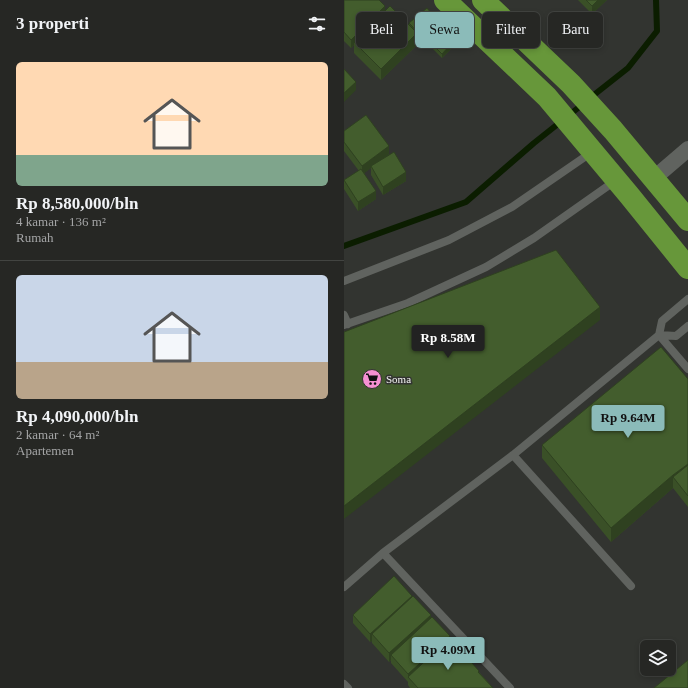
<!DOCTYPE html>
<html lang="id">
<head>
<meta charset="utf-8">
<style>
  body { margin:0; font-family:"Times New Roman",serif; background:#323331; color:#f1f3f6; height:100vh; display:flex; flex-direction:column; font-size:15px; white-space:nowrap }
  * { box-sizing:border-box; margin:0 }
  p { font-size:13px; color:#a4a5a6 }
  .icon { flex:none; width:22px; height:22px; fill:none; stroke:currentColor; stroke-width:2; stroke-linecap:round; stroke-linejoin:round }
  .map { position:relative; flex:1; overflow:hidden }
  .drawer { display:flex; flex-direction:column; background:#262724; width:344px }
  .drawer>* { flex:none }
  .guide { position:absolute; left:12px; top:12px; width:272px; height:36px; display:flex; gap:8px }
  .fabs { position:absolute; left:296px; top:640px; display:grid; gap:8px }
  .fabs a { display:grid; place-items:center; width:36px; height:36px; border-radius:6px; background:#262724; box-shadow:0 2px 6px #0003,0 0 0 1px #424441; font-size:20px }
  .price { position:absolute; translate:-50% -34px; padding:0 9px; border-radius:4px; background:#8bbbb9; color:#111; font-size:13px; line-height:26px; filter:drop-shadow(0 1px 2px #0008) }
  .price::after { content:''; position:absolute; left:50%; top:24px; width:12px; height:9px; margin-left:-6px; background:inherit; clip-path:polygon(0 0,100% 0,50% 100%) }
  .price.on { background:#222; color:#fff }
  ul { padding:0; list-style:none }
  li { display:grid; align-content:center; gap:8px; height:212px; padding:0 16px }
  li+li { border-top:1px solid #424441 }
  li span { display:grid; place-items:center; height:124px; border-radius:6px; color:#555 }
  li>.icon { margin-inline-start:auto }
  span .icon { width:72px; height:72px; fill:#fffc; stroke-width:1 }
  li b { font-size:17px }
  h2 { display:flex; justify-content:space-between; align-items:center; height:48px; padding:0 16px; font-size:17px }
  .chip { padding:0 14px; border-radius:6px; background:#262724; box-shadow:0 2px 6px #0003,0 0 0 1px #424441; font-size:14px; line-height:36px }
  .chip.on { background:#8bbbb9; color:#111 }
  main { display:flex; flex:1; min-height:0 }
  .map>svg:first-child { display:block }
</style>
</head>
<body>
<main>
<section class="drawer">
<h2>3 properti<svg class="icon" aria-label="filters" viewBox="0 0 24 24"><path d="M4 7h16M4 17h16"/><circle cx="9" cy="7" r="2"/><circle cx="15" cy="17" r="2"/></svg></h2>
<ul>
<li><span style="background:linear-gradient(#ffd9b3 75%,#7fa58c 0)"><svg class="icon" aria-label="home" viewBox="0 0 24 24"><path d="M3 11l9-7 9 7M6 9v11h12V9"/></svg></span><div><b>Rp 8,580,000/bln</b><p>4 kamar · 136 m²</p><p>Rumah</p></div></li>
<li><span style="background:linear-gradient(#c9d6e8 70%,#b9a48a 0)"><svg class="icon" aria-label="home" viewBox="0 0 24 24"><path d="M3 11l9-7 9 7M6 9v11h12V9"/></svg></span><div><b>Rp 4,090,000/bln</b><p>2 kamar · 64 m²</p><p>Apartemen</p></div></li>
</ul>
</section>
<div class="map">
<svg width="344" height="688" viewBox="0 0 344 688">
  <rect width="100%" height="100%" fill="#323430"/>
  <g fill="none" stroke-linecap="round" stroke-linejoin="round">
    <path stroke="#0b1d00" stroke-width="6" d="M 246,98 L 284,68 L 313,31 L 312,0
      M 0,246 L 122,202 L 190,143 L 239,104"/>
    <path stroke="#60635f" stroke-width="8" d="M 0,281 L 105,240 L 168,207 L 248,152
      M 344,299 L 318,321 L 315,335 L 332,336 L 344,326
      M 0,315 L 4,324
      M 0,325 L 64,303 L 142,267 L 190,238 L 271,181
      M 169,455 L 287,586
      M 0,587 L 39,553
      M 0,684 L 4,688
      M 166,688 L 39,553 L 169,455 L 315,335 L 344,369"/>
    <path stroke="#60635f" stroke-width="16" d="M 309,179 L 344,149"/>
    <path stroke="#67973a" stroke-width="22" d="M 101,0 L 203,97 L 285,195 L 344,268
      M 139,0 L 227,84 L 269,130 L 344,220"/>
  </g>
  <path fill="#3a5027" d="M 0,0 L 41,11 L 65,26 L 65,23 L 93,25 L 76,40 L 73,36 L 73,45 L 37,80 L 10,53 L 10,45 L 7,48 L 0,41 Z
    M 234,0 L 263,0 L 248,14 Z
    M 82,38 L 108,48 L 98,58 L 82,42 Z
    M 0,131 L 45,154 L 38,160 L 62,181 L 39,195 L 27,175 L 27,168 L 20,173 L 32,199 L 14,211 L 0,189 L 0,180 L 15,171 L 0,151 Z
    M 344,379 L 344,507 L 329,488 L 267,542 L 198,458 L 198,445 Z
    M 68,598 L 106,639 L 149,688 L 66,688 L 64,685 L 64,682 L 47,663 L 47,660 L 45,662 L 28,643 L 28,641 L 26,642 L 9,623 L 9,615 Z"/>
  <path fill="#2f4120" d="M 254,0 L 263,0 L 248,14 L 248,6 Z
    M 41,6 L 41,14 L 10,42 L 10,45 L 7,48 L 7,40 Z
    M 93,20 L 93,25 L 76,40 L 76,35 Z
    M 73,33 L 73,45 L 37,80 L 37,69 Z
    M 108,43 L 108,48 L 98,58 L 98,54 Z
    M 12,82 L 12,90 L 0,102 L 0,93 Z
    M 45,146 L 45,154 L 28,167 L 27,166 L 27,168 L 18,175 L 18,166 Z
    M 62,172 L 62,181 L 39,195 L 39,187 Z
    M 32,191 L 32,199 L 14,211 L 14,202 Z
    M 256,307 L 256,320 L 0,519 L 0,506 Z
    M 344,464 L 344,477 L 329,477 L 329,488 L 267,542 L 267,528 L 329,475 Z
    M 68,596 L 68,604 L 28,634 L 28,641 L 26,642 L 26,634 Z
    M 87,615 L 87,624 L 47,655 L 47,660 L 45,662 L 45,653 Z
    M 106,636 L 106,644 L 64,677 L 64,674 Z"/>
  <path fill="#435d2d" stroke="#2f4120" d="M 0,0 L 35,0 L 41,6 L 7,40 L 0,32 Z
    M 242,0 L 254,0 L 248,6 Z
    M 46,6 L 73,33 L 37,69 L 10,42 Z
    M 83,8 L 93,20 L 76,35 L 65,23 Z
    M 92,27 L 108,43 L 98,54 L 82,38 Z
    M 0,69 L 12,82 L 0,93 Z
    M 22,115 L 45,146 L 18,166 L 0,142 L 0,131 Z
    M 50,152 L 62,172 L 39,187 L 27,166 Z
    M 17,169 L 32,191 L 14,202 L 0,180 Z
    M 212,250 L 256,307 L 0,506 L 0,332 Z
    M 317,347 L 344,379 L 344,464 L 329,475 L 267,528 L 198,445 Z
    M 344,465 L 344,496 L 329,477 Z
    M 50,576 L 68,596 L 26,634 L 9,615 Z
    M 69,596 L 87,615 L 45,653 L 28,634 Z
    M 88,617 L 106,636 L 64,674 L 47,655 Z
    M 106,638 L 135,671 L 134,672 L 149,688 L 74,688 L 64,677 Z
    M 344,660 L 344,688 L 310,688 Z"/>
  <defs>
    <g id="supermarket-disc" transform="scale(1)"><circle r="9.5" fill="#f590d1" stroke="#323430"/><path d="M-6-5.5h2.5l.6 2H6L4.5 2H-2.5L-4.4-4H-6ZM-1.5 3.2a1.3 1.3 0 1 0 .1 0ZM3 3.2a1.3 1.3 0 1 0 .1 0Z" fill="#111"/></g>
  </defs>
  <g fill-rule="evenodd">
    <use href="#supermarket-disc" x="28" y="379"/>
  </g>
  <g text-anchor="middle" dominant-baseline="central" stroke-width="3" stroke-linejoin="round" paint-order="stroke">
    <g font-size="11" fill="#f3f4f2" stroke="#323430" text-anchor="start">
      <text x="42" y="379">Soma</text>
    </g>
  </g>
</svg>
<div class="fabs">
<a><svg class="icon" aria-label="layers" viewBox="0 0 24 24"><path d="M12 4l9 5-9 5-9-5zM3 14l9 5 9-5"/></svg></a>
</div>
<b class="price on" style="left:104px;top:359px">Rp 8.58M</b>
<b class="price" style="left:284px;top:439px">Rp 9.64M</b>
<b class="price" style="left:104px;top:671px">Rp 4.09M</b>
<div class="guide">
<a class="chip">Beli</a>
<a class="chip on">Sewa</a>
<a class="chip">Filter</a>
<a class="chip">Baru</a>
</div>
</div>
</main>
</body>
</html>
